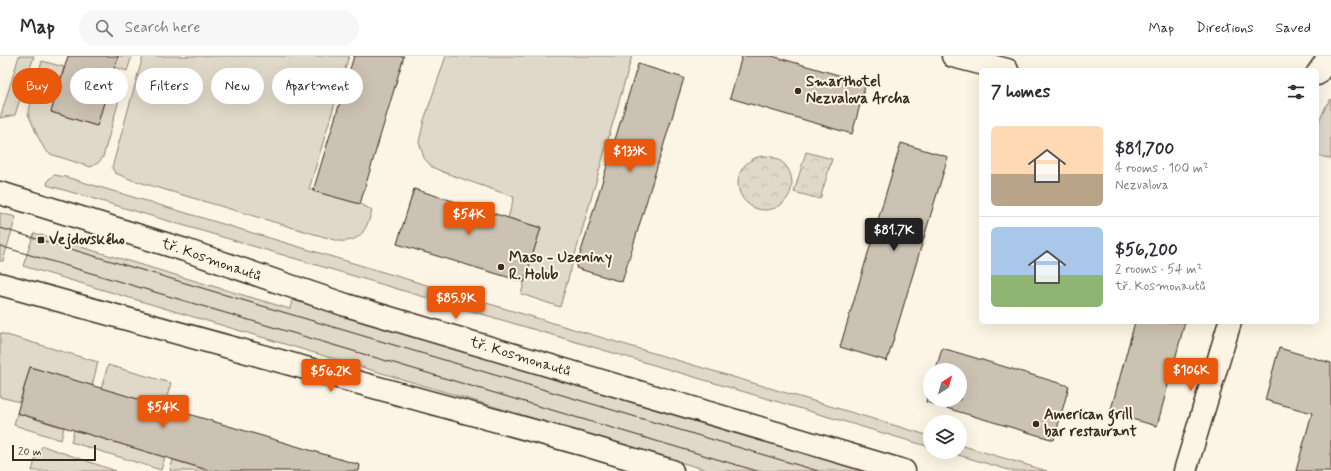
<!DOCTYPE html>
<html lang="en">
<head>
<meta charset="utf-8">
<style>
  body { margin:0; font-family:Mynerve,sans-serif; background:#f7f7f7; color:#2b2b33; height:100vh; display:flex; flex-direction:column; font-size:15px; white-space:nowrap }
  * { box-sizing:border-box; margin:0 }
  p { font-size:13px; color:#7c7c81 }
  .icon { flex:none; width:22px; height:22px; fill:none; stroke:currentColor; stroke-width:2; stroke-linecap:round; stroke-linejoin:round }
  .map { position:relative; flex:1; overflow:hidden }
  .details { position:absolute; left:979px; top:12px; width:340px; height:256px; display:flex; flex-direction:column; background:#fff; border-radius:6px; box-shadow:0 4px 16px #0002 }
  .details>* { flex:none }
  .guide { position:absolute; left:12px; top:12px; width:380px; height:36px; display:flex; gap:8px }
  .needle { width:26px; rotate:37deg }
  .controls { position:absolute; left:923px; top:307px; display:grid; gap:8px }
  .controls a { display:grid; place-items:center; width:44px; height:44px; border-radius:50%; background:#fff; box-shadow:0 4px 16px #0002; font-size:20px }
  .scale { position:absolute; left:12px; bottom:10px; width:84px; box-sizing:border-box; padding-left:4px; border:2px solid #3b2a1e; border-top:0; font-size:11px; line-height:14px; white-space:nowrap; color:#3b2a1e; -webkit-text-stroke:3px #fcf5e5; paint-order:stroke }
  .price { position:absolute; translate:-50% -34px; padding:0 9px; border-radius:4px; background:#ea580c; color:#fff; font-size:13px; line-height:26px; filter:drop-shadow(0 1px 2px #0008) }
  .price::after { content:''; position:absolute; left:50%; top:24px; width:12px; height:9px; margin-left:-6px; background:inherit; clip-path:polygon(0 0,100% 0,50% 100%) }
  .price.on { background:#222; color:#fff }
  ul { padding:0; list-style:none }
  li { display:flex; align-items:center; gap:12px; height:100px; padding:0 12px }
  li+li { border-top:1px solid #e1e1e2 }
  li span { display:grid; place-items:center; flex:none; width:112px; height:80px; border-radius:6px; color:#555 }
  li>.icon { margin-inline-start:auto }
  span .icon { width:48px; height:48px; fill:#fffc; stroke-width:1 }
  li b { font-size:17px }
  h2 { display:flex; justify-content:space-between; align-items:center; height:48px; padding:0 12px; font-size:17px }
  .tag { padding:0 14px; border-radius:18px; background:#fff; box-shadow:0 4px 16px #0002; font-size:14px; line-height:36px }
  .tag.on { background:#ea580c; color:#fff }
  header { display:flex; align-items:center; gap:24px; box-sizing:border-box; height:56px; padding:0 20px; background:#fff; border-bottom:1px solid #e1e1e2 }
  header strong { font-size:19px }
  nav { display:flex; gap:22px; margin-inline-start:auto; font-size:14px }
  .search { width:280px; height:36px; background:#f7f7f7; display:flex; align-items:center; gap:10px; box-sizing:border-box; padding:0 14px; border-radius:22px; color:#7c7c81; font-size:15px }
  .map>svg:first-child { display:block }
</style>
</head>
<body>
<header>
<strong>Map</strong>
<div class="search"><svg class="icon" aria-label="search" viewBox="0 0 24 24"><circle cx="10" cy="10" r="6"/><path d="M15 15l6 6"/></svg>Search here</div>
<nav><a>Map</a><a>Directions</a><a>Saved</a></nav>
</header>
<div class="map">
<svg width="1331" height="415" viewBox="0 0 1331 415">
  <defs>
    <pattern id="park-crowns" width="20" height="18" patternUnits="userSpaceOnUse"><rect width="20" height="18" fill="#e0d8c8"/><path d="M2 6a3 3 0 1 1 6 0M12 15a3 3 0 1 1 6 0" fill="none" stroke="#c1baab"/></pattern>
  </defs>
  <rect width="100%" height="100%" fill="#fcf5e5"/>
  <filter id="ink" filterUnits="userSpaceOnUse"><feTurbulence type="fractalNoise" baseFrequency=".025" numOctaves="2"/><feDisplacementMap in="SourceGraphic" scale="8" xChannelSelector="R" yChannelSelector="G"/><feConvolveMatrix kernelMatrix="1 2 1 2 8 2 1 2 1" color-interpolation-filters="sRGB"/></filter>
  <g filter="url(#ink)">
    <path fill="#e0d8c8" stroke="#8e8173" d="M 19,0 L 34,0 L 15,59 L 0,62 Z
      M 118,0 L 132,0 L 127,15 L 115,11 Z
      M 143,0 L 349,0 L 309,133 L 360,148 L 368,152 L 372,155 C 366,174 361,187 338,185 L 132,124 L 115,117 L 112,112 L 113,108 Z
      M 446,0 L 632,0 L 560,251 L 521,238 L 541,170 L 539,170 L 539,171 L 508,162 L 514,141 L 443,116 L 432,111 L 424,102 L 419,86 L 424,64 Z
      M 42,5 L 64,11 L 51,56 L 97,70 L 110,25 L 123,30 L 103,101 L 99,106 L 91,111 L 50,98 L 45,94 L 38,81 L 28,58 Z
      M 1331,43 L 1331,103 L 1321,100 L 1317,97 L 1317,70 L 1326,50 Z
      M 54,119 L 66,121 L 930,380 L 930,391 L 47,129 L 48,124 Z
      M 0,157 L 16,161 L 3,205 L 0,205 Z
      M 34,177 L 290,253 L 292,244 L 866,415 L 710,415 L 23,210 Z
      M 0,277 L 98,306 L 92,330 L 30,311 L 20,346 L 0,341 Z
      M 108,309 L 171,327 L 164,351 L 101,333 Z
      M 17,357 L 64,372 L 61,384 L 14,369 Z
      M 74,374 L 165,401 L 161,414 L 71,386 Z
      M 960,389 L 1047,415 L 1012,415 L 948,396 L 960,396 Z
      M 43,390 L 116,415 L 32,415 L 37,396 Z
      M 173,404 L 211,415 L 170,415 Z"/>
    <path fill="url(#park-crowns)" stroke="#8e8173" d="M 806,96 L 832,103 L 820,143 L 794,136 Z
      M738 127a27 27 0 1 1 54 0a27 27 0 1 1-54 0Z"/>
    <path fill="#ccc2b3" stroke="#3b2a1e" d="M 68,0 L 118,0 L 97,70 L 51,56 Z
      M 354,0 L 404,0 L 360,148 L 313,135 Z
      M 742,0 L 772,0 L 866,27 L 852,78 L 730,42 Z
      M 638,8 L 684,22 L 622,226 L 576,212 Z
      M 901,87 L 948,101 L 887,305 L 840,291 Z
      M 414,133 L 541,172 L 524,226 L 397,188 Z
      M 1135,266 L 1185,266 L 1157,370 L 1110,357 Z
      M 942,292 L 1069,330 L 1054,384 L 926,346 L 930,332 L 930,344 L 960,344 L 960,314 L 936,314 Z
      M 1279,292 L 1331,307 L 1331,415 L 1296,415 L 1312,357 L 1265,344 Z
      M 30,311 L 360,409 L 359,415 L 211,415 L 17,357 Z"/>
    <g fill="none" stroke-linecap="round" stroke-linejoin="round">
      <g stroke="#3b2a1e" stroke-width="25">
        <path id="minor" d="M 953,0 L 1007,14
          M 1317,18 L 1330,0
          M 0,137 L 185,194 L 346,249 L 904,415
          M 0,228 L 585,389 L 672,415
          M 1185,415 L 1230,266"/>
      </g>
      <use href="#minor" stroke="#fcf5e5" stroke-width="22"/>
      <path stroke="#3b2a1e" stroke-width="1" d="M 0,172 L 818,415
        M 0,190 L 757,415"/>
    </g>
  </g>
  <g fill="#3b2a1e" stroke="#fcf5e5" stroke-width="1.5">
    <circle cx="798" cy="35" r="4"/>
    <rect x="37" y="180" width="8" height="8" rx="2"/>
    <circle cx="501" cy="211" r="4"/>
    <circle cx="1036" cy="368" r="4"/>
  </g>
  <g text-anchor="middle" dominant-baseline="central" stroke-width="4" stroke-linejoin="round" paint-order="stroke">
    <g font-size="15" font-weight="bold" fill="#3b2a1e" stroke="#fcf5e5" text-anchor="start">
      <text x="806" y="26">Smarthotel<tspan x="806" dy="17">Nezvalova Archa</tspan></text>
      <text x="49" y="184">Vejdovského</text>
      <text x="509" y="202">Maso - Uzeniny<tspan x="509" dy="17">R. Holub</tspan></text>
      <text x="1044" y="359">American grill<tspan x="1044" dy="17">bar restaurant</tspan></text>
    </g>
    <g font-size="15" fill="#3b2a1e" stroke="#fcf5e5">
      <text transform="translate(211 204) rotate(19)">tř. Kosmonautů</text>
      <text transform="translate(520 301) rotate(17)">tř. Kosmonautů</text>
    </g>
  </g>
</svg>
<div class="controls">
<a><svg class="needle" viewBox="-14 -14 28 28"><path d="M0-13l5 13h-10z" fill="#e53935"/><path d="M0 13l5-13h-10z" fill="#7c7c81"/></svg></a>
<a><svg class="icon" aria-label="layers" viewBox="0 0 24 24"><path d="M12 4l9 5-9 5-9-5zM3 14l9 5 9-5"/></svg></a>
</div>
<div class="scale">20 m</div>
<b class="price" style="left:630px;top:117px">$133K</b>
<b class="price" style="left:469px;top:180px">$54K</b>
<b class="price on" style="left:894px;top:196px">$81.7K</b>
<b class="price" style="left:456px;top:264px">$85.9K</b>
<b class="price" style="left:1191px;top:336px">$106K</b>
<b class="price" style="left:331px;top:337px">$56.2K</b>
<b class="price" style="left:163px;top:373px">$54K</b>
<div class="guide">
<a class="tag on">Buy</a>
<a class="tag">Rent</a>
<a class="tag">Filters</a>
<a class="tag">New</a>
<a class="tag">Apartment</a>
</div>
<section class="details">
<h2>7 homes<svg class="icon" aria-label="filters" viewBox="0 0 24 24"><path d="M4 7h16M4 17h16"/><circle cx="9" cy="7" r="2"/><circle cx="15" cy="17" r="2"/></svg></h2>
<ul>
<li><span style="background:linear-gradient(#ffd9b3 60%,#b9a48a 0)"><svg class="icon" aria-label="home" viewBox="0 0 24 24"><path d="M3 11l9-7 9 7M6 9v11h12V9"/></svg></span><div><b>$81,700</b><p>4 rooms · 100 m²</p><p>Nezvalova</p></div></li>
<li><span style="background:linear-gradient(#a9c7e8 60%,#8fb573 0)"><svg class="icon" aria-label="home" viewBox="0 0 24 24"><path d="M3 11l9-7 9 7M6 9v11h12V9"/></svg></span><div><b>$56,200</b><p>2 rooms · 54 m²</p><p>tř. Kosmonautů</p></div></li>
</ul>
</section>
</div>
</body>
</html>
